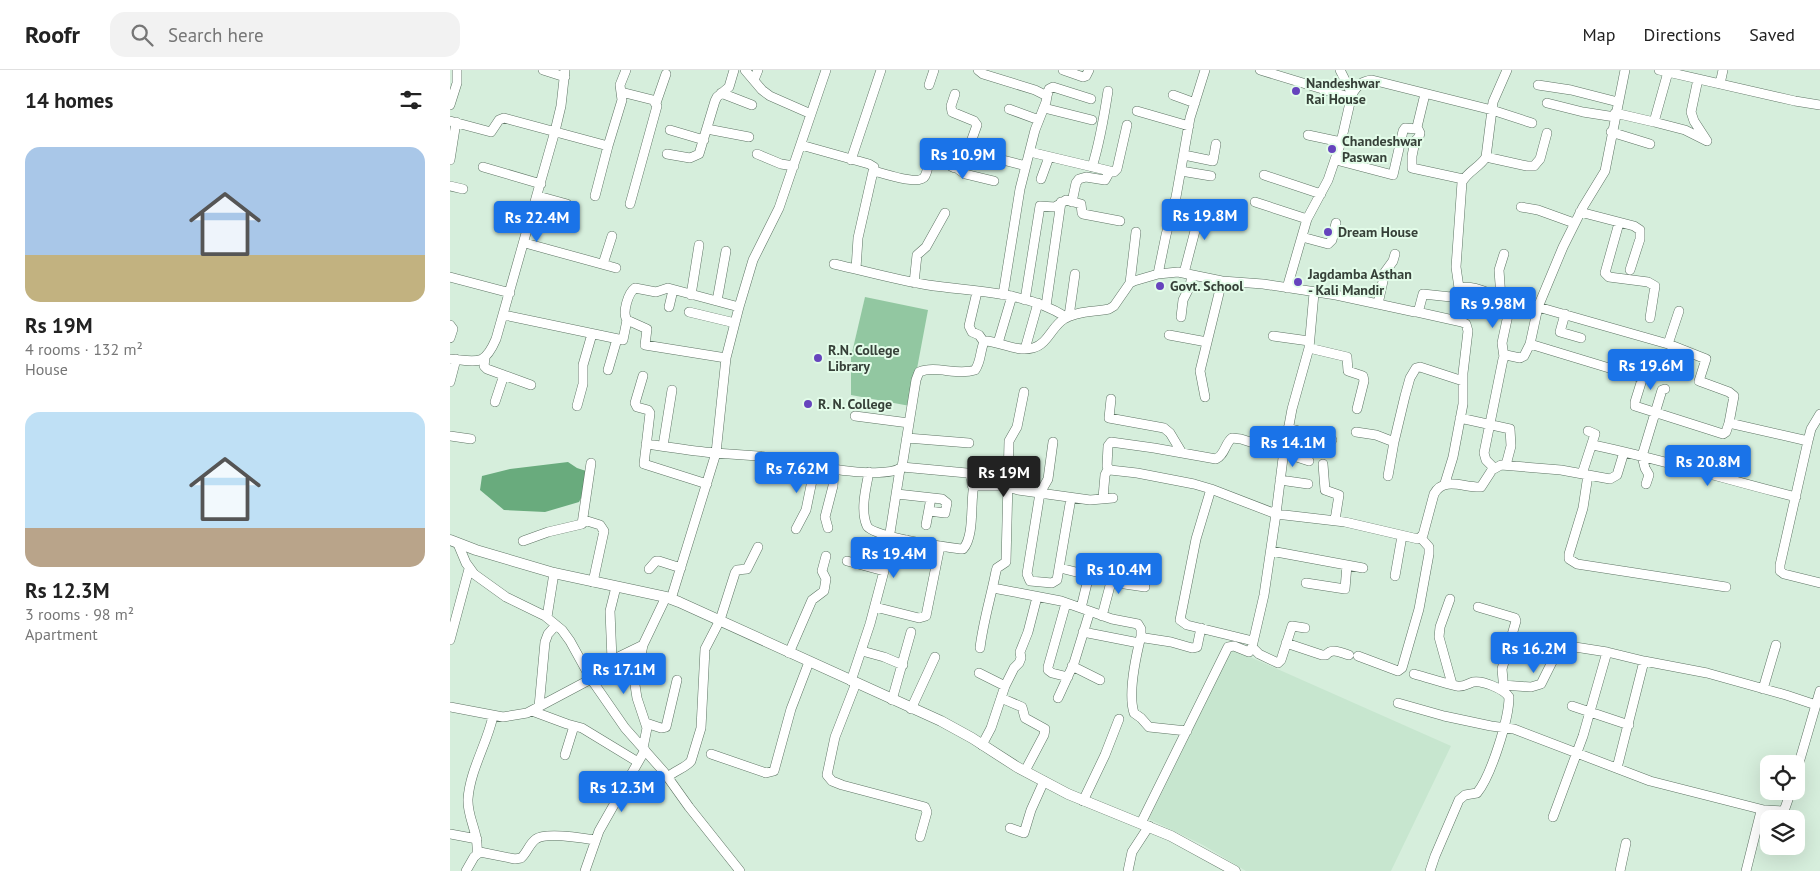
<!DOCTYPE html>
<html lang="en">
<head>
<meta charset="utf-8">
<style>
  body { margin:0; font-family:"PT Sans",sans-serif; background:#f2f2f2; color:#222; height:100vh; display:flex; flex-direction:column; font-size:19px; white-space:nowrap }
  * { box-sizing:border-box; margin:0 }
  p { font-size:16px; color:#767676 }
  .icon { flex:none; width:28px; height:28px; fill:none; stroke:currentColor; stroke-width:2; stroke-linecap:round; stroke-linejoin:round }
  .map { position:relative; flex:1; overflow:hidden }
  .drawer { display:flex; flex-direction:column; background:#fff; width:450px }
  .drawer>* { flex:none }
  .fabs { position:absolute; left:1310px; top:685px; display:grid; gap:10px }
  .fabs a { display:grid; place-items:center; width:45px; height:45px; border-radius:10px; background:#fff; box-shadow:0 5px 20px #0002; font-size:25px }
  .price { position:absolute; translate:-50% -42px; padding:0 11px; border-radius:5px; background:#1a73e8; color:#fff; font-size:16px; line-height:32px; filter:drop-shadow(0 1px 2px #0008) }
  .price::after { content:''; position:absolute; left:50%; top:30px; width:15px; height:11px; margin-left:-8px; background:inherit; clip-path:polygon(0 0,100% 0,50% 100%) }
  .price.active { background:#222; color:#fff }
  ul { padding:0; list-style:none }
  li { display:grid; align-content:center; gap:10px; height:265px; padding:0 25px }
  li span { display:grid; place-items:center; height:155px; border-radius:15px; color:#555 }
  li>.icon { margin-inline-start:auto }
  span .icon { width:90px; height:90px; fill:#fffc; stroke-width:1 }
  li b { font-size:21px }
  h2 { display:flex; justify-content:space-between; align-items:center; height:60px; padding:0 25px; font-size:21px }
  header { display:flex; align-items:center; gap:30px; box-sizing:border-box; height:70px; padding:0 25px; background:#fff; border-bottom:1px solid #e0e0e0 }
  header strong { font-size:24px }
  nav { display:flex; gap:28px; margin-inline-start:auto; font-size:18px }
  .search { width:350px; height:45px; background:#f2f2f2; display:flex; align-items:center; gap:12px; box-sizing:border-box; padding:0 18px; border-radius:15px; color:#767676; font-size:19px }
  main { display:flex; flex:1; min-height:0 }
  .map>svg:first-child { display:block }
</style>
</head>
<body>
<header>
<strong>Roofr</strong>
<div class="search"><svg class="icon" aria-label="search" viewBox="0 0 24 24"><circle cx="10" cy="10" r="6"/><path d="M15 15l6 6"/></svg>Search here</div>
<nav><a>Map</a><a>Directions</a><a>Saved</a></nav>
</header>
<main>
<section class="drawer">
<h2>14 homes<svg class="icon" aria-label="filters" viewBox="0 0 24 24"><path d="M4 7h16M4 17h16"/><circle cx="9" cy="7" r="2"/><circle cx="15" cy="17" r="2"/></svg></h2>
<ul>
<li><span style="background:linear-gradient(#a9c7e8 70%,#c2b280 0)"><svg class="icon" aria-label="home" viewBox="0 0 24 24"><path d="M3 11l9-7 9 7M6 9v11h12V9"/></svg></span><div><b>Rs 19M</b><p>4 rooms · 132 m²</p><p>House</p></div></li>
<li><span style="background:linear-gradient(#bfe0f5 75%,#b9a48a 0)"><svg class="icon" aria-label="home" viewBox="0 0 24 24"><path d="M3 11l9-7 9 7M6 9v11h12V9"/></svg></span><div><b>Rs 12.3M</b><p>3 rooms · 98 m²</p><p>Apartment</p></div></li>
</ul>
</section>
<div class="map">
<svg width="1370" height="801" viewBox="0 0 1370 801">
  <rect width="100%" height="100%" fill="#d6eedc"/>
  <path fill="#c7e6cf" d="M 782,579 L 1001,676 L 941,801 L 796,801 L 753,775 L 699,749 Z"/>
  <path fill="#92c7a1" d="M 415,227 L 478,240 L 460,336 L 401,325 L 401,287 Z"/>
  <path fill="#69ab7d" d="M 118,392 L 127,398 L 136,401 L 135,420 L 129,432 L 95,442 L 54,440 L 30,420 L 32,406 L 60,399 Z"/>
  <g fill="none" stroke-linecap="round" stroke-linejoin="round">
    <g stroke="#5e7464" stroke-width="10">
      <path id="minor" d="M 93,0 L 115,7
        M 295,0 L 312,20 L 320,26 L 361,44
        M 528,0 L 533,4 L 585,20 L 597,26 L 596,32 L 585,60 L 570,119 L 553,225
        M 613,0 L 633,7 L 636,6 L 639,0
        M 810,0 L 902,28
        M 1209,0 L 1345,31 L 1370,35
        M 304,10 L 308,0
        M 1270,14 L 1273,0
        M 479,15 L 484,0
        M 1088,15 L 1121,20 L 1168,32
        M 171,22 L 203,30 L 207,36 L 180,134
        M 271,23 L 302,35
        M 902,24 C 908,15 912,11 922,10 L 1042,40 L 1082,53
        M 975,24 L 967,57 L 970,63 L 969,67 L 965,71 L 962,86 L 962,98 L 1013,109
        M 723,25 L 745,33
        M 597,26 L 599,19 L 603,17 L 641,29
        M 206,33 L 216,4
        M 1097,33 L 1133,42 L 1165,47
        M 0,35 L 7,13 L 7,0
        M 594,38 L 642,50
        M 559,39 L 589,50
        M 687,41 L 739,56
        M 1165,43 L 1204,52 L 1218,2
        M 0,51 L 41,62 L 49,50 L 54,48 L 158,76
        M 1204,52 L 1235,60 L 1257,71 L 1244,51 L 1241,42 L 1248,9
        M 257,59 L 299,67
        M 220,60 L 254,70
        M 1161,62 L 1200,74
        M 858,65 L 891,72
        M 351,75 L 419,94 L 424,97 L 408,168 L 406,199
        M 580,82 L 664,102 L 667,99 L 677,55
        M 217,84 L 240,88 L 249,84 L 265,31 L 267,27 L 279,17 L 284,0
        M 307,84 L 331,94 L 344,96
        M 734,85 L 763,91 L 766,74
        M 1036,87 L 1077,96 L 1084,96 L 1090,89 L 1097,63
        M 545,88 L 576,96
        M 0,90 L 6,52
        M 401,90 L 431,0
        M 886,90 L 943,105 L 953,61 L 955,58 L 967,59
        M 33,97 L 91,114
        M 642,97 C 650,72 654,47 658,21
        M 508,99 L 515,104 L 544,111
        M 424,101 C 435,104 470,116 475,106 C 479,98 478,88 485,83 L 493,86 C 498,93 501,101 512,97 L 527,55 L 524,51 L 502,42 L 501,36 L 505,24
        M 731,101 L 761,106
        M 814,105 L 871,124
        M 591,109 L 599,87
        M 0,116 L 13,119
        M 88,126 L 117,134
        M 145,126 L 158,76 L 172,30 L 170,15 L 176,0
        M 622,132 L 626,113 L 629,109 L 636,107 L 655,110 L 660,101
        M 805,132 L 857,149
        M 1071,137 L 1088,140 L 1124,153
        M 1130,142 L 1184,156 L 1190,160 L 1190,169 L 1180,200
        M 1169,153 L 1155,203 L 1159,207 L 1198,212 L 1205,216 L 1200,248
        M 852,167 L 878,174 L 882,170 L 886,153
        M 75,173 L 166,198
        M 153,194 L 162,166
        M 384,194 C 415,201 447,210 478,215 C 524,222 576,221 616,247
        M 734,203 L 752,134
        M 708,204 L 716,165 L 726,127 L 740,48 L 755,0
        M 0,207 L 60,223
        M 464,213 L 467,185 L 476,177 L 495,143
        M 680,213 L 686,162
        M 837,218 L 857,149 L 878,110 L 891,72 L 902,24 L 890,0
        M 1009,218 L 1006,197 L 1012,112 C 1018,101 1030,97 1036,87 L 1043,32 L 1057,0
        M 527,222 L 519,256 L 522,262 L 529,265 L 534,272
        M 241,225 L 249,175
        M 1051,228 L 1049,200 L 1054,184
        M 575,230 L 590,136 L 605,137 L 616,130 L 631,134 L 632,143 L 633,144 L 670,151
        M 267,231 L 276,181
        M 928,234 L 935,202 L 943,191 L 945,184
        M 596,236 L 611,132
        M 219,237 L 223,220
        M 1229,241 L 1218,274 L 1256,289 L 1249,311 L 1279,322 L 1284,326 L 1279,353
        M 239,242 L 285,253
        M 967,242 L 1012,252 L 1016,254 L 1018,261 L 1013,303 L 1013,334 L 1003,387 L 995,413
        M 1115,244 L 1110,262 L 1131,268
        M 54,245 L 173,270 L 177,250
        M 619,246 L 625,204
        M 731,247 L 733,230 L 740,216 L 742,205
        M 0,255 L 3,259 L 0,268
        M 719,265 L 757,272
        M 823,266 L 859,271
        M 548,273 L 562,226
        M 1080,274 L 1192,308
        M 859,278 L 897,287 L 898,301 L 913,306 L 914,311 L 907,339
        M 575,279 L 588,233
        M 1054,287 L 1052,273 L 1061,231
        M 35,288 L 34,296 L 37,299 L 81,315
        M 276,288 L 195,275 L 197,259 L 177,250 C 172,243 178,223 185,218 L 206,222 L 218,218 L 289,237
        M 0,289 C 27,291 34,297 46,269 L 105,61 L 111,36 L 115,0
        M 158,300 L 167,269
        M 1195,300 L 1185,332 L 1185,336 L 1273,364 L 1276,362 L 1279,353 L 1358,371
        M 193,306 L 185,333 L 187,337 L 198,340 L 200,343 L 194,394 L 257,414
        M 0,312 L 6,289
        M 755,327 L 750,301 L 772,211
        M 661,329 L 659,348 L 714,358 L 720,363 L 732,383
        M 45,332 L 54,305
        M 127,336 L 133,314 L 133,295 L 142,264
        M 1370,344 L 1361,359 L 1358,371 L 1330,495 L 1330,501 L 1334,504 L 1370,513
        M 405,346 L 459,353
        M 1010,348 L 1060,359 L 1061,376 L 1056,395
        M 838,358 L 882,370
        M 906,362 L 926,365 L 944,372
        M 0,366 L 21,369
        M 457,368 L 519,373
        M 603,372 L 598,409 L 590,423 L 577,504 L 580,511 L 602,513 L 607,510 L 621,428
        M 196,374 C 219,377 242,381 265,383 C 279,384 293,385 308,386 C 335,390 432,413 452,397 L 466,310 L 469,302 C 486,295 507,306 525,300 C 531,292 530,281 534,272 L 537,271 C 552,273 568,282 583,278 C 598,274 602,256 614,249 C 626,241 645,242 659,239 L 664,236 L 680,213 L 684,211 L 708,204 L 728,202 L 772,211 L 813,214 L 886,225 L 965,242 L 969,239 L 973,224 L 1001,227 L 1005,224 L 1009,218 C 1025,214 1042,226 1058,230 C 1068,232 1078,232 1088,237 L 1218,274
        M 1143,375 C 1211,389 1278,410 1346,427
        M 213,376 L 222,320
        M 859,391 L 791,369 L 782,368 C 775,373 775,385 766,389 L 704,378 L 661,372 L 658,376 L 657,396 L 660,400 L 687,403 L 744,414 L 761,419 L 826,444 L 833,388 L 842,339 L 859,278 L 864,223
        M 873,394 L 875,420 L 889,425 L 885,450
        M 452,397 L 517,403 L 521,405 L 522,415 L 527,416 L 555,416 L 568,420 L 640,430 L 663,428
        M 1044,398 L 1036,390 L 1034,383 L 1053,289 L 1056,285 L 1070,288 L 1074,286 L 1080,274 L 1088,237 L 1113,177 L 1133,137 L 1155,101 L 1175,0
        M 419,402 C 416,418 410,440 417,456 C 422,467 496,477 511,479 L 513,479 C 525,466 520,431 524,415
        M 1132,404 L 1145,364 L 1138,361
        M 1138,405 L 1133,438 L 1119,484 L 1119,489 L 1127,494 L 1276,517
        M 938,406 L 944,372 L 955,326 L 960,308 L 966,298 L 970,297 L 1013,311
        M 830,410 L 858,414
        M 1196,414 L 1199,405 L 1195,398 L 1192,386 L 1212,320 L 1215,319
        M 761,419 L 746,469 L 730,550 L 737,555 L 803,571
        M 447,424 L 492,429 L 497,433 L 495,443 L 479,441
        M 653,428 L 655,405 L 658,399
        M 134,450 L 150,455 L 154,461 L 143,512
        M 476,455 L 481,428
        M 378,458 L 375,447 L 383,416 L 384,399
        M 346,459 L 356,440 L 365,396
        M 73,471 L 98,462 L 132,454 L 141,393
        M 8,474 L 16,493 L 24,504 L 56,527 L 95,546 L 112,560 L 120,571 L 141,609 L 175,658 L 214,702 L 239,737 L 290,801
        M 821,481 L 913,498
        M 397,491 L 434,501
        M 453,492 L 457,470
        M 610,498 L 650,508
        M 199,499 L 206,491 L 209,491 L 231,498
        M 945,506 L 952,466
        M 856,513 L 895,519 L 897,495
        M 543,518 L 611,531 L 662,549 L 688,554 L 691,559 L 691,566 L 695,568 L 721,572 L 742,578 L 747,577 L 751,558
        M 221,529 L 266,383 L 276,288 L 289,237 L 303,190 L 329,138 L 376,0
        M 1000,529 L 990,557 L 989,567 L 1002,614
        M 616,533 L 598,597 L 598,600 L 602,603 L 618,607
        M 425,537 L 469,548 L 476,546 L 490,476
        M 1028,537 L 1065,548 L 1066,551 L 1052,599 L 1054,621
        M 631,538 L 639,505
        M 652,546 L 661,512 L 695,517
        M 97,547 L 104,503
        M 633,562 L 689,573
        M 691,566 C 686,586 678,624 684,643 L 691,648 L 699,657 L 737,661
        M 0,570 L 19,499
        M 836,573 L 872,585 L 876,585 C 882,577 891,583 899,585
        M 193,575 L 185,615 L 187,628 L 197,658 L 193,678
        M 1059,576 L 1094,585 L 1125,577 L 1157,582 L 1194,591 L 1257,603 L 1336,625 L 1366,635
        M 802,577 L 809,584 L 828,593 L 831,590 L 842,556 L 855,558
        M 530,578 C 533,552 541,527 546,501 L 547,498 L 556,492 L 559,371 L 567,357 L 574,322
        M 412,581 L 434,587 L 453,595
        M 339,583 L 362,530 L 374,521 L 376,509 L 372,501 L 376,486
        M 908,586 L 948,601 L 952,598 L 969,539 L 979,484 L 979,477 L 971,468
        M 162,590 L 160,541 L 166,517
        M 622,596 L 650,610
        M 529,603 L 555,616
        M 964,604 C 979,608 993,613 1007,616 C 1014,617 1017,614 1023,612 C 1032,610 1054,619 1059,627 C 1059,649 1041,706 1027,723 L 1015,725 L 1009,730 L 985,786 L 980,801
        M 401,611 L 420,554 L 434,501 L 450,399
        M 406,613 L 385,667 L 377,705 L 382,711 L 392,715 L 475,737 L 477,742 L 470,767
        M 1053,615 L 1081,617 L 1091,614 L 1107,582
        M 1313,619 L 1326,575
        M 551,628 L 572,637 L 575,648 L 595,659 L 594,665 L 575,701
        M 608,628 L 624,593 L 640,541
        M 442,630 L 461,562
        M 948,633 L 994,646 L 1041,656 L 1064,659 L 1200,711 L 1314,740
        M 1122,636 L 1179,655
        M 0,637 L 53,647 L 77,643 L 141,609 L 162,590 L 193,575 L 216,527
        M 89,637 L 95,572 L 98,564 L 106,555
        M 461,639 L 485,587
        M 82,641 L 117,654 L 132,658 L 188,692
        M 196,653 L 211,658 L 216,657 L 227,610
        M 532,675 L 541,658 L 555,616 L 564,598 L 569,593 L 571,588 L 570,582 L 578,562 L 587,527
        M 261,684 L 316,703 L 324,701 L 341,639 L 359,592
        M 115,685 L 124,656
        M 1167,698 L 1194,591
        M 1346,703 L 1370,621
        M 218,707 C 224,701 237,697 241,691 L 251,658 L 255,579 L 270,550 L 285,503 L 287,500 L 297,499 L 308,477
        M 633,731 L 655,685 L 669,649
        M 1103,747 L 1133,666 L 1157,582
        M 691,753 L 778,577 L 784,576 L 799,582 L 802,577 L 814,525 L 826,444 L 895,452 L 968,469 L 973,465 L 984,424 C 994,406 1014,418 1031,417 L 1042,400 L 1051,395 L 1111,400 L 1160,409 L 1167,405 L 1174,382
        M 560,758 L 574,763 L 581,740 L 594,711
        M 0,764 L 27,769
        M 27,783 C 29,762 17,748 18,729 C 20,700 37,674 43,646
        M 16,801 L 24,787 L 30,782 L 65,789 L 71,788 C 77,783 79,774 86,769 C 95,762 133,768 145,770
        M 135,801 L 149,761 L 195,680
        M 678,801 L 682,782 L 699,756
        M 1170,801 L 1176,773
        M 1296,801 L 1311,741 L 1314,740 L 1334,741 L 1341,721"/>
    </g>
    <g stroke="#5e7464" stroke-width="11">
      <path id="major" d="M 0,470 L 26,480 L 104,503 L 216,527 L 229,532 L 491,651 L 522,668 L 567,697 L 618,724 L 721,766 L 785,801"/>
    </g>
    <use href="#minor" stroke="#fff" stroke-width="9"/>
    <use href="#major" stroke="#fff" stroke-width="10"/>
  </g>
  <g fill="#6644bd" stroke="#e3fce9" stroke-width="2">
    <circle cx="846" cy="21" r="5"/>
    <circle cx="882" cy="79" r="5"/>
    <circle cx="878" cy="162" r="5"/>
    <circle cx="848" cy="212" r="5"/>
    <circle cx="710" cy="216" r="5"/>
    <circle cx="368" cy="288" r="5"/>
    <circle cx="358" cy="334" r="5"/>
  </g>
  <g text-anchor="middle" dominant-baseline="central" stroke-width="4" stroke-linejoin="round" paint-order="stroke">
    <g font-size="14" font-weight="bold" fill="#364038" stroke="#e3fce9" text-anchor="start">
      <text x="856" y="13">Nandeshwar<tspan x="856" dy="16">Rai House</tspan></text>
      <text x="892" y="71">Chandeshwar<tspan x="892" dy="16">Paswan</tspan></text>
      <text x="888" y="162">Dream House</text>
      <text x="858" y="204">Jagdamba Asthan<tspan x="858" dy="16">- Kali Mandir</tspan></text>
      <text x="720" y="216">Govt. School</text>
      <text x="378" y="280">R.N. College<tspan x="378" dy="16">Library</tspan></text>
      <text x="368" y="334">R. N. College</text>
    </g>
  </g>
</svg>
<div class="fabs">
<a><svg class="icon" aria-label="locate" viewBox="0 0 24 24"><circle cx="12" cy="12" r="6"/><path d="M12 2v4M12 18v4M2 12h4M18 12h4"/></svg></a>
<a><svg class="icon" aria-label="layers" viewBox="0 0 24 24"><path d="M12 4l9 5-9 5-9-5zM3 14l9 5 9-5"/></svg></a>
</div>
<b class="price" style="left:513px;top:110px">Rs 10.9M</b>
<b class="price" style="left:755px;top:171px">Rs 19.8M</b>
<b class="price" style="left:87px;top:173px">Rs 22.4M</b>
<b class="price" style="left:1043px;top:259px">Rs 9.98M</b>
<b class="price" style="left:1201px;top:321px">Rs 19.6M</b>
<b class="price" style="left:843px;top:398px">Rs 14.1M</b>
<b class="price" style="left:1258px;top:417px">Rs 20.8M</b>
<b class="price" style="left:347px;top:424px">Rs 7.62M</b>
<b class="price active" style="left:554px;top:428px">Rs 19M</b>
<b class="price" style="left:444px;top:509px">Rs 19.4M</b>
<b class="price" style="left:669px;top:525px">Rs 10.4M</b>
<b class="price" style="left:1084px;top:604px">Rs 16.2M</b>
<b class="price" style="left:174px;top:625px">Rs 17.1M</b>
<b class="price" style="left:172px;top:743px">Rs 12.3M</b>
</div>
</main>
</body>
</html>
